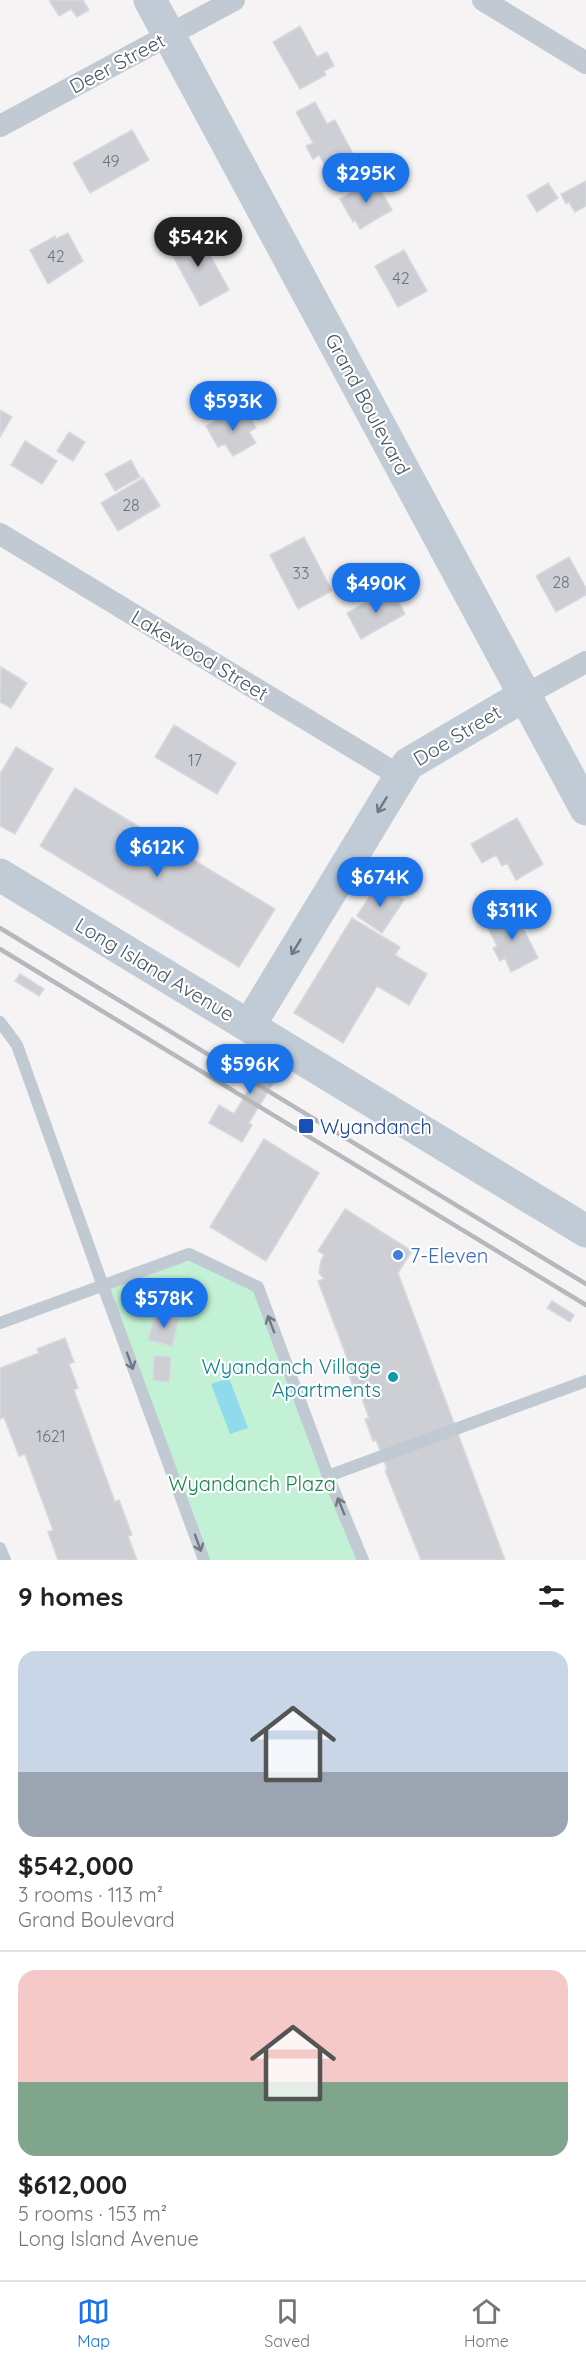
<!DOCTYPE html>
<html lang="en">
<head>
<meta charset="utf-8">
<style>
  body { margin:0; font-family:Quicksand,sans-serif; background:#f6f6f6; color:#222; height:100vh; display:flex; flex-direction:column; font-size:22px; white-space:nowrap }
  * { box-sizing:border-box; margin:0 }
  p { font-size:20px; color:#767676 }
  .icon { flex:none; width:33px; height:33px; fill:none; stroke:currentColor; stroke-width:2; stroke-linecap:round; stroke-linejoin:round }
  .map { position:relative; height:1560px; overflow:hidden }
  .panel { display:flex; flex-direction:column; background:#fff; flex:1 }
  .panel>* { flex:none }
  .price { position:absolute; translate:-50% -51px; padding:0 14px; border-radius:21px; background:#1a73e8; color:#fff; font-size:20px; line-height:39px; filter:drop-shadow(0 2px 3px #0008) }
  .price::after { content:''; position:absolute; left:50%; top:36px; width:18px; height:14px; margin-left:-9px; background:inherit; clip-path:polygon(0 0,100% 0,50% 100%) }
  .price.selected { background:#222; color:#fff }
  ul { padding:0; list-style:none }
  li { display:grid; align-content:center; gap:12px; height:318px; padding:0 18px }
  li+li { border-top:2px solid #e0e0e0 }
  li span { display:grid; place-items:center; height:186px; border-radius:18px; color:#555 }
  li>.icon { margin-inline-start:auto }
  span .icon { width:108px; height:108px; fill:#fffc; stroke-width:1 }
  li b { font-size:26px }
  h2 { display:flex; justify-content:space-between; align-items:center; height:72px; padding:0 18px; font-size:26px }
  .tab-bar { display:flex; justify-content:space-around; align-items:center; height:84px; border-top:2px solid #e0e0e0; background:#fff; font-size:16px; color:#767676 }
  .tab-bar a { display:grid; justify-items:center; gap:3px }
  .tab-bar .selected { color:#1a73e8 }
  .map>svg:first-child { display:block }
</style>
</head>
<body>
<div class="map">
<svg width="586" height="1560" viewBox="0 0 586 1560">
  <rect width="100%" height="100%" fill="#f5f3f3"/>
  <path fill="#c3f1d5" d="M 189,1255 L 256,1289 L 359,1560 L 204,1560 L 105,1286 Z"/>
  <path fill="#90daee" d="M 229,1378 L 248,1428 L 230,1434 L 211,1384 Z"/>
  <path fill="#cdcfd5" stroke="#d7d9de" stroke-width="1.5" d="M 49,0 L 83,0 L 89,10 L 77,17 L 71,9 L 59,16 Z
    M 300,26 L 317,57 L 327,52 L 334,66 L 324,71 L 326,75 L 300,89 L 273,42 Z
    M 315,102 L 327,124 L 335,120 L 353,154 L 327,169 L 319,155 L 313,159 L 306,146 L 313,143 L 296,112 Z
    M 132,130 L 149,160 L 90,193 L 73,163 Z
    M 374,179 L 392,210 L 360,229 L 355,220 L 353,222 L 340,199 Z
    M 586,181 L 586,206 L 575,212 L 569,202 L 566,204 L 561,194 Z
    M 548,183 L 558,198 L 537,212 L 527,196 Z
    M 196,229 L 229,290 L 200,306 L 167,245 Z
    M 68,233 L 83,261 L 48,284 L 30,250 L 55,236 L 56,239 Z
    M 404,250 L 427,291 L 398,307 L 375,266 Z
    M 0,410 L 12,417 L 0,437 Z
    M 232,412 L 236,418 L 247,412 L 256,428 L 249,432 L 256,443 L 233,456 L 225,444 L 218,447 L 206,426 Z
    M 69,432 L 85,442 L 73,461 L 57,451 Z
    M 25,441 L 57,461 L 42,484 L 11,465 Z
    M 131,460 L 140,477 L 115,491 L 105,474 Z
    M 143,478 L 160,506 L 118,531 L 101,503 Z
    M 304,537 L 332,591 L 298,609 L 270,555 Z
    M 569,557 L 586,588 L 586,595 L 556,612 L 536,576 Z
    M 391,588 L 405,614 L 361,639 L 347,613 Z
    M 1,667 L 27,683 L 11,708 L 0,702 Z
    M 174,725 L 236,763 L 217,794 L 155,757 Z
    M 16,747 L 53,769 L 15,834 L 0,826 L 0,774 Z
    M 75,788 L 275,909 L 239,967 L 40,846 Z
    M 517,818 L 543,864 L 516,880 L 507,863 L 502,866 L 496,855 L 482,863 L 471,844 Z
    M 378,883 L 404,900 L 382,933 L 357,916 Z
    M 514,910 L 538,958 L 511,972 L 505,958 L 500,961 L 493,948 L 497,946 L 486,924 Z
    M 352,918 L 400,947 L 395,955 L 427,974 L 409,1005 L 377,986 L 343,1043 L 294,1013 Z
    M 20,974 L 44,989 L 39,996 L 15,981 Z
    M 257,1045 L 287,1063 L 277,1081 L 275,1080 L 249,1123 L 252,1125 L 242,1142 L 209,1123 L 219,1105 L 234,1114 L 260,1071 L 246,1063 Z
    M 264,1139 L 319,1173 L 266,1261 L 210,1227 Z
    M 345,1209 L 412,1251 L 398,1273 L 505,1560 L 421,1560 L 385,1470 L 387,1469 L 376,1440 L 373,1441 L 365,1419 L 369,1418 L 358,1387 L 354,1388 L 346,1367 L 350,1366 L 318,1281 L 324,1279 L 319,1273 L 321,1261 L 324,1255 L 318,1251 Z
    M 552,1301 L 574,1315 L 570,1322 L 547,1308 Z
    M 156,1312 L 179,1319 L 172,1346 L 148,1340 Z
    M 65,1338 L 74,1362 L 69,1364 L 78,1388 L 74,1390 L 115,1502 L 119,1500 L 132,1535 L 128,1536 L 137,1560 L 58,1560 L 48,1532 L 53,1530 L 25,1454 L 19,1456 L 4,1417 L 0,1419 L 0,1368 L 39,1353 L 37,1349 Z
    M 154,1356 L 171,1357 L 169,1382 L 153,1380 Z"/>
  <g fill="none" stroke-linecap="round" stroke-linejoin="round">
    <path stroke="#c1cad2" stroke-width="12" d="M 0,1022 L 17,1045 L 103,1286 L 204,1560
      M 0,1323 L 189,1254 L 258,1287 L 328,1476 L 363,1560
      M 328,1476 L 586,1381
      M 0,1548 L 5,1560"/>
    <path stroke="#c1cad2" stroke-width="22" d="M 483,0 L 586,63
      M 0,126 L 234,0
      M 0,534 L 400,776
      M 525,695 L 586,662"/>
    <path stroke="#c1cbd6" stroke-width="33" d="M 150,0 L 586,809
      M 0,875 L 586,1231
      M 249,1026 L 408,764 L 525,695"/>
    <path stroke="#b5b8bd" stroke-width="4.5" d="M 0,928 L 586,1284
      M 0,949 L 586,1305"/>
  </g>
  <defs><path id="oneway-shaft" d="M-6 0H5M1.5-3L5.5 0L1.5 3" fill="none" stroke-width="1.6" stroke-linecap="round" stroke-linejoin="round" transform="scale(1.5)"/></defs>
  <g stroke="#6e7984">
    <use href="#oneway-shaft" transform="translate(382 805) rotate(121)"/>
    <use href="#oneway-shaft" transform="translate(296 947) rotate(121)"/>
  </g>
  <g stroke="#6e7983">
    <use href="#oneway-shaft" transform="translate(271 1324) rotate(-111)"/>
    <use href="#oneway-shaft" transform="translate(130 1361) rotate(70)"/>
    <use href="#oneway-shaft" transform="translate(341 1506) rotate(-112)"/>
    <use href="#oneway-shaft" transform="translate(198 1543) rotate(70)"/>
  </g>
  <rect fill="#1a4fb4" stroke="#fff" stroke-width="2" x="298" y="1118" width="16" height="16" rx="3"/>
  <circle fill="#3f7fe0" stroke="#fff" stroke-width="2" cx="398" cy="1255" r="6"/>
  <circle fill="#0f9aa8" stroke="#fff" stroke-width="2" cx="393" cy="1377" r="6"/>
  <g text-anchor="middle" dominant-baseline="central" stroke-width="4.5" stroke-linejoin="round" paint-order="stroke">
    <g font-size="16" fill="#6b747e">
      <text x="111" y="161">49</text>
      <text x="56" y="256">42</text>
      <text x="401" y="278">42</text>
      <text x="131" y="505">28</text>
      <text x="301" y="573">33</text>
      <text x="561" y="582">28</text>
      <text x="195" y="760">17</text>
      <text x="51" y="1436">1621</text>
    </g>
    <g font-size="20" fill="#4a5661" stroke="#fff">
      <text transform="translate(117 63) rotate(-28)">Deer Street</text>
      <text transform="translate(368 404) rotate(62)">Grand Boulevard</text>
      <text transform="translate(200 655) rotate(31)">Lakewood Street</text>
      <text transform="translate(457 735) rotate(-31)">Doe Street</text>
      <text transform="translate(155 969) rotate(31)">Long Island Avenue</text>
    </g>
    <g font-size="20" fill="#164399" stroke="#fff" text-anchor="start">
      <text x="320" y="1126">Wyandanch</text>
    </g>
    <g font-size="20" fill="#366cbe" stroke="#fff" text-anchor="start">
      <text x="410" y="1255">7-Eleven</text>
    </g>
    <g font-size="20" fill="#0d838f" stroke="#fff" text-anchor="end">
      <text x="381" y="1366">Wyandanch Village<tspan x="381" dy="23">Apartments</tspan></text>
    </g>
    <g font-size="20" fill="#17864f" stroke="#fff">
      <text x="252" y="1483">Wyandanch Plaza</text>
    </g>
  </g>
</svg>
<b class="price" style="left:366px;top:204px">$295K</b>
<b class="price selected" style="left:198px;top:268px">$542K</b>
<b class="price" style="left:233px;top:432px">$593K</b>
<b class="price" style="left:376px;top:614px">$490K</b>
<b class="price" style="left:157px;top:878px">$612K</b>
<b class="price" style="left:380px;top:908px">$674K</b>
<b class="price" style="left:512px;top:941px">$311K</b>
<b class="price" style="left:250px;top:1095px">$596K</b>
<b class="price" style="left:164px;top:1329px">$578K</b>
</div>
<section class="panel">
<h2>9 homes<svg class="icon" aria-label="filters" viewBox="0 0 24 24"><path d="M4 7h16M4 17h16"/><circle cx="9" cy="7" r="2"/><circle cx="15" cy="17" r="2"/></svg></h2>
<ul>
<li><span style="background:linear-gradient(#c9d6e8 65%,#9aa5b1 0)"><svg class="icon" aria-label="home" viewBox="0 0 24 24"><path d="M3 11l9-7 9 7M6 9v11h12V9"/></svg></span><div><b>$542,000</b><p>3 rooms · 113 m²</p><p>Grand Boulevard</p></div></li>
<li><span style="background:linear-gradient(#f6c9c9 60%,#7fa58c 0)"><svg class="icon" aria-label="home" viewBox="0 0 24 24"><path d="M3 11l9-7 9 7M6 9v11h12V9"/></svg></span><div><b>$612,000</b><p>5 rooms · 153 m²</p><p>Long Island Avenue</p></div></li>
</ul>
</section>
<nav class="tab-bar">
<a class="selected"><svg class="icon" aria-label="map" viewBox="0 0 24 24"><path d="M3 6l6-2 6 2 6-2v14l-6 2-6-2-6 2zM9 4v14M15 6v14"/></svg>Map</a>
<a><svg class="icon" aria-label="saved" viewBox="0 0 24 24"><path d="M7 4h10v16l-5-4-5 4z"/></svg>Saved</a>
<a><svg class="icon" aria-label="home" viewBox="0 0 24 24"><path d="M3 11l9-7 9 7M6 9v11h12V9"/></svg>Home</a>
</nav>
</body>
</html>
